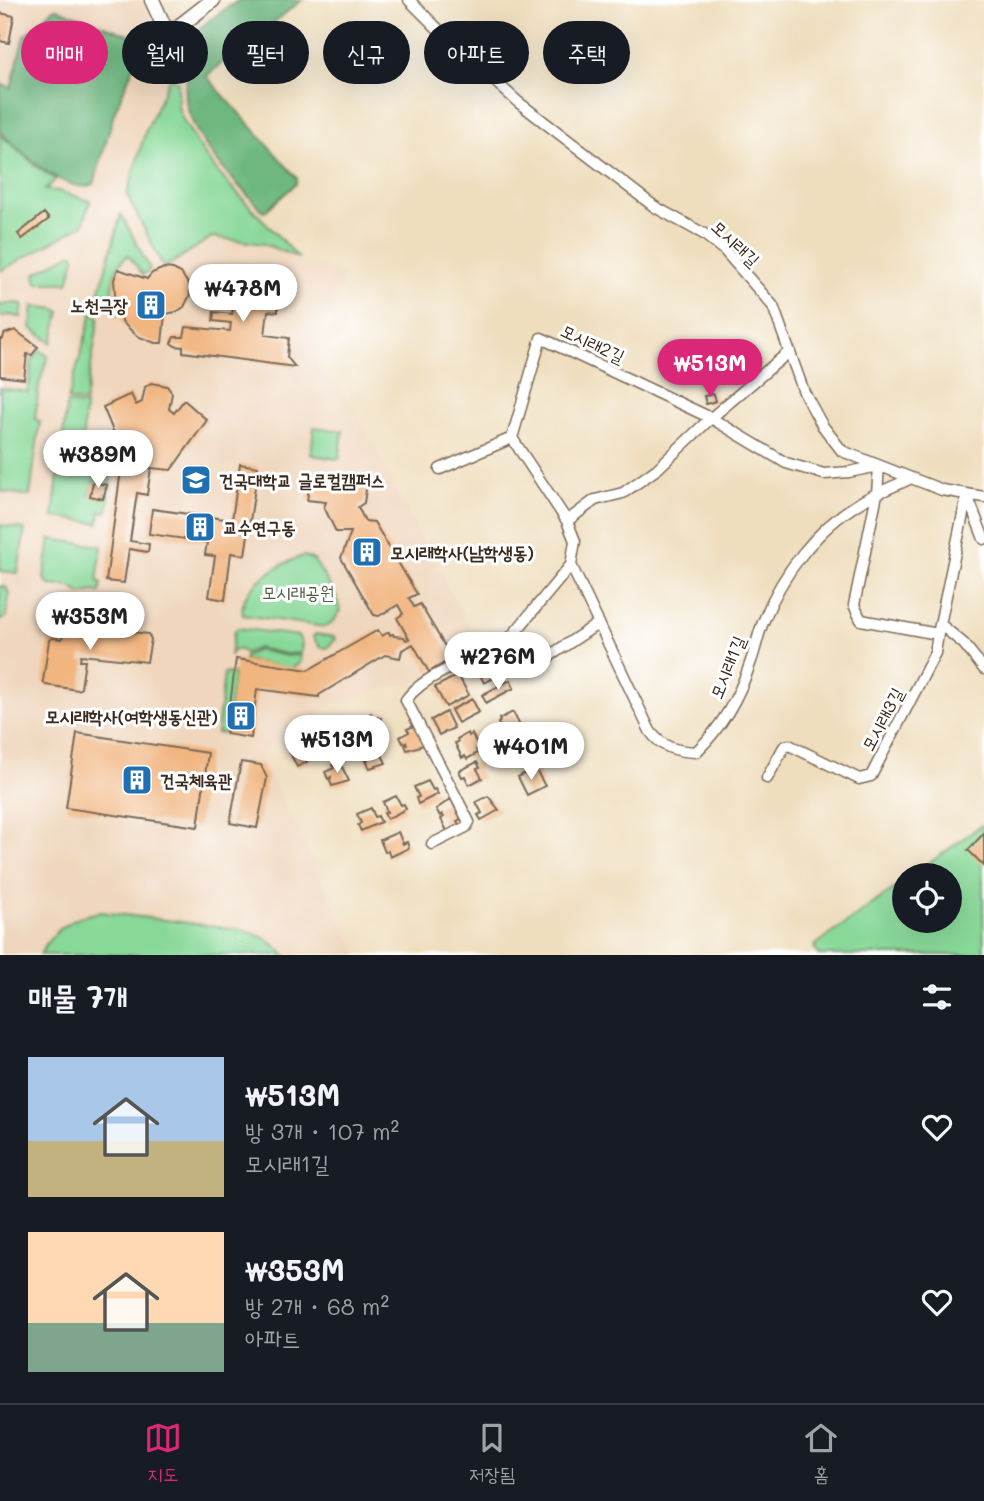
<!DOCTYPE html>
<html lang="ko">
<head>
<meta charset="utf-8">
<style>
  body { margin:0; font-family:Mali,"Poor Story",sans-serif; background:#242831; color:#f1f3f6; height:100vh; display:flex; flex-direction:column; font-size:26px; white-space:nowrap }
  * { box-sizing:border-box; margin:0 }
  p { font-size:23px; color:#9ea1a6 }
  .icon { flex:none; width:38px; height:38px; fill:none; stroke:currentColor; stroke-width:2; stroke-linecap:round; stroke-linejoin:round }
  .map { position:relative; height:955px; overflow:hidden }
  .sheet { display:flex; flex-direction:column; background:#171b24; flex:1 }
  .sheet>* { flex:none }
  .hud { position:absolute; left:21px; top:21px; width:943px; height:63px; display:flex; gap:14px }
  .buttons { position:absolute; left:892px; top:863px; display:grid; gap:14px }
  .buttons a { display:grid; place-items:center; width:70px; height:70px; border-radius:50%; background:#171b24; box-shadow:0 7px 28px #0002; font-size:35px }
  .price { position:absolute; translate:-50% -60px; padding:0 16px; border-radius:24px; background:#fff; color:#222; font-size:23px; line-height:46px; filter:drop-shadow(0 2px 4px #0008) }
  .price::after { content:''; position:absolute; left:50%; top:42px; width:21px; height:16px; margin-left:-10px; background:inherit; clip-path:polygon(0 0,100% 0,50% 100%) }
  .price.on { background:#db2777; color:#fff }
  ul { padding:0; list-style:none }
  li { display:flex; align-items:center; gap:21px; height:175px; padding:0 28px }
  li span { display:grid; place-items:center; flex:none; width:196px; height:140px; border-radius:0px; color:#555 }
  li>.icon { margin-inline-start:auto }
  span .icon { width:84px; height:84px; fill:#fffc; stroke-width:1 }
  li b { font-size:30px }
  h2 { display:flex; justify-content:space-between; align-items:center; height:84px; padding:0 28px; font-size:30px }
  .pill { padding:0 24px; border-radius:32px; background:#171b24; box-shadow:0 7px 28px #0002; font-size:24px; line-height:63px }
  .pill.on { background:#db2777; color:#fff }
  .tab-bar { display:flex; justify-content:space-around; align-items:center; height:98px; border-top:2px solid #363941; background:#171b24; font-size:19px; color:#9ea1a6 }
  .tab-bar a { display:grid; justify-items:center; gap:4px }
  .tab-bar .on { color:#db2777 }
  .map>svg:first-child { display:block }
</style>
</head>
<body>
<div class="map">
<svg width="984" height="955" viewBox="0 0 984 955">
  <rect width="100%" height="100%" fill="#fff"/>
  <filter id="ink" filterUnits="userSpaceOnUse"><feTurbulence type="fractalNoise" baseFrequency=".0143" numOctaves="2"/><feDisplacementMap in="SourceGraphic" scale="14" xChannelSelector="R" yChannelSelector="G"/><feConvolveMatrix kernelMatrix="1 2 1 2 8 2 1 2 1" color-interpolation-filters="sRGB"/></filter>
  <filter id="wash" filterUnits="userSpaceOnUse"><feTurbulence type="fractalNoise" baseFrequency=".00686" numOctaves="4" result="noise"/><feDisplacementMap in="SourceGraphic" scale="28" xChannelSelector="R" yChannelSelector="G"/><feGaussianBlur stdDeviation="1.57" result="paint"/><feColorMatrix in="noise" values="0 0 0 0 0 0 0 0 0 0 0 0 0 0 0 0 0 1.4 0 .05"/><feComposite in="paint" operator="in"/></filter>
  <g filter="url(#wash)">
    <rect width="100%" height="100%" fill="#efdebd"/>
    <path fill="#efd6bc" d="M 0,0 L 145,0 L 152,37 L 178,50 L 189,34 L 234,0 L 302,0 L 206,76 L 297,178 L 296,184 L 264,212 L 261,217 L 262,222 L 304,262 L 345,275 L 322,339 L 317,363 L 320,369 L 355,407 L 398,493 L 482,650 L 481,652 L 429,680 L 370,692 L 338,702 L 324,709 L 313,722 L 259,752 L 359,955 L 0,955 Z"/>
    <path fill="#88d898" stroke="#62815b" stroke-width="2" d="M 170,77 L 178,82 L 178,107 L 183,120 L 202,151 L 220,175 L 299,258 L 264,244 L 212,237 L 164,268 L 127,195 L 145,133 Z
      M 0,135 L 42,171 L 56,179 L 45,190 L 58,191 L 90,201 L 83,225 L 0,271 Z
      M 121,214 L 150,269 L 143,275 L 128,255 C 110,269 109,295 117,315 L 108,304 L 98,297 Z
      M 70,254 L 74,254 L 75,258 L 68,283 L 37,283 L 35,274 Z
      M 14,303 L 23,304 L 21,317 L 9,315 L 0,317 L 0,305 Z
      M 33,306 L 56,309 L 60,312 L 52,343 L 31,328 Z
      M 92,313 L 99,317 L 85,402 L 68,400 Z
      M 40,350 L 48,356 L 39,385 L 35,419 L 40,421 L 30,496 L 0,491 L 0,388 L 28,392 L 32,360 Z
      M 67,403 L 85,405 L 81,466 C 91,467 104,465 111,474 L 110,489 L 106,488 L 107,485 L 94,482 L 90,495 L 103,499 L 105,493 L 109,496 L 107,512 L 100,511 L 99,523 L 53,517 Z
      M 314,427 L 343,431 L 339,459 L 311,455 Z
      M 98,442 L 108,442 L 107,463 L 97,462 Z
      M 0,525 L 25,529 L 18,573 L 0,571 Z
      M 50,539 L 102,546 L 97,581 L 101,582 L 100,592 L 93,591 L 80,594 C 77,591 74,588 70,587 C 59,582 50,591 44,578 Z
      M 304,556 L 314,560 L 336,596 L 340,611 L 333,622 L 325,627 L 243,615 C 237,588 281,562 304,556 Z
      M 0,586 L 6,587 L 9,593 L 6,617 L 0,621 Z
      M 238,628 L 298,636 L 302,643 L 301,653 L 286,654 L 258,648 L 245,653 L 239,649 L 232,651 L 230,656 L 234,632 Z
      M 315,634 L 335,637 L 336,639 L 327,648 L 320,647 L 313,637 Z
      M 258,650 L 286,656 L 301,655 L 299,665 L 295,665 L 294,669 L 244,660 L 245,656 Z
      M 224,673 L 234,674 L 226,734 L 217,733 Z
      M 982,825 L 984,955 L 818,955 L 814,946 L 905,881 L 905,920 L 950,920 L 950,875 L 913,875 Z
      M 101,912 L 244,930 L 267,939 L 286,955 L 40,955 C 52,930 73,916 101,912 Z"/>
    <path fill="#6eb880" stroke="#54714f" stroke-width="2" d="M 239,0 L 302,0 L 206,76 L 297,178 L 296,184 L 264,212 C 233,180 170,121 189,73 L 176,65 C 187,32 211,19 239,0 Z
      M 55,8 L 131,36 L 138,42 L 140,51 L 114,113 L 94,184 C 67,198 19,149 0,132 L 0,84 L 11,88 L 24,36 Z"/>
    <g id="blocks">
      <path fill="#f1b580" d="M 0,13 L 14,16 L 9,43 L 0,41 Z
        M 44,213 L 49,219 L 22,239 L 18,234 Z
        M 164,268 L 173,269 L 181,273 L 189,285 L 190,295 L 184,307 L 176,312 L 165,314 L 162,343 L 155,343 L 137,336 L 123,323 L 116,306 L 114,280 L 118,269 L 147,279 L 152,273 Z
        M 247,268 L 255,268 L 267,271 L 278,284 L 278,312 L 268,311 L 265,335 L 289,338 L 287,357 L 295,367 L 183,352 L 183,347 L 175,346 L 171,343 L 174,337 L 184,337 L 186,327 L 230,331 L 231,323 L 213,321 L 214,312 L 232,314 L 233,308 L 226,307 L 229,286 L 236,275 Z
        M 15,330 L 38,347 L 32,355 L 27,354 L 24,379 L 0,376 L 0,339 L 3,339 L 4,334 Z
        M 151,383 L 167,386 L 172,393 L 169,409 L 174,413 L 184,400 L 207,420 L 171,470 L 151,468 L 147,495 L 137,493 L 130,541 L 149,544 L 148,552 L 129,549 L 124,583 L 106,581 L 123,455 L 103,407 L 131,394 L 136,405 L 142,402 L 145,387 Z
        M 714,394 L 716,401 L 706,404 L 704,396 Z
        M 83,441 L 96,442 L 95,461 L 82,460 Z
        M 240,464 L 258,467 L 245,555 L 231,553 L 225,600 L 209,597 L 215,556 L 205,555 L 207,542 L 149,534 L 152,509 L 232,520 Z
        M 311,477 L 367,483 L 364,503 L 358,507 L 365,521 L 374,522 L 417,594 L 409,598 L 414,607 L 420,604 L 452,658 L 429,672 L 413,644 L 402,650 L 400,658 L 385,655 L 319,695 L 319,697 L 257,689 L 251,738 L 226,734 L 236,659 L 308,670 L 378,630 L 382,636 L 389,632 L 390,635 L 393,634 L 394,636 L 404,637 L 406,640 L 409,639 L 397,618 L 403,614 L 398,605 L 379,616 L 374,615 L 341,558 L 351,532 L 336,532 L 324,507 L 326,502 L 307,500 Z
        M 93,482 L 107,485 L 103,499 L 90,496 Z
        M 67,624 L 148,634 L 151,639 L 147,662 L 81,655 L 80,661 L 85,661 L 81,688 L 78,690 L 46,685 L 43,681 L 49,640 L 52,638 L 62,639 L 64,627 Z
        M 494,659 L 502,674 L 484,683 L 477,669 Z
        M 458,675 L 469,695 L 446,707 L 435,687 Z
        M 510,680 L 514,688 L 486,703 L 482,695 Z
        M 472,699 L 479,712 L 458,723 L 451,710 Z
        M 446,712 L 454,728 L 439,735 L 431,720 Z
        M 513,712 L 522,730 L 509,736 L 507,733 L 504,735 L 498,723 L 500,721 L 499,719 Z
        M 371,713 L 374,719 L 378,717 L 379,719 L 381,718 L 384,730 L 364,741 L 354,722 Z
        M 336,723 L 339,735 L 341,733 L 345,741 L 333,745 L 334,747 L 324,752 L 315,734 L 325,729 L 326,732 L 329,731 L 328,728 Z
        M 414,726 L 424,745 L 407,750 L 405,745 L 407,744 L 406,742 L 403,743 L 400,737 L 409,732 L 407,729 Z
        M 541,731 L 548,743 L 532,752 L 528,744 L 525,746 L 522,741 Z
        M 77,733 L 208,753 L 198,827 L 66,808 Z
        M 468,733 L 469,736 L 472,734 L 479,748 L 476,750 L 478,753 L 467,759 L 465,756 L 462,758 L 455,743 L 458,742 L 457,739 Z
        M 309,738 L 312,750 L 314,748 L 318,756 L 306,759 L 307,762 L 297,767 L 288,749 L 298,744 L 299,747 L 302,745 L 301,743 Z
        M 376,743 L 386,763 L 370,768 L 367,763 L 368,760 L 366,761 L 362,754 L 371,750 L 370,747 Z
        M 339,761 L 349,781 L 332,786 L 330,781 L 331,777 L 328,779 L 325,772 L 334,768 L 332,765 Z
        M 241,762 L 261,765 L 267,778 L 257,828 L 230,823 Z
        M 477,762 L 480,768 L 477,769 L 482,778 L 469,785 L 465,776 L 462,777 L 459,771 Z
        M 535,768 L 545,786 L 527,795 L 518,777 Z
        M 428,781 L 433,790 L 435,789 L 438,794 L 418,804 L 416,798 L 419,797 L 414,787 Z
        M 396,796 L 401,805 L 404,804 L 406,809 L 387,819 L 384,813 L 387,812 L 383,802 Z
        M 488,796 L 499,810 L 481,820 L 478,815 L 482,813 L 476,802 Z
        M 451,799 L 461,819 L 457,821 L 459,825 L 447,831 L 441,819 L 444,817 L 442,814 L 440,816 L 436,809 Z
        M 371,808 L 375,817 L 378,816 L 381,822 L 361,831 L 358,825 L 361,823 L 357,814 Z
        M 398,832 L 403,844 L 407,842 L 409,848 L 390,857 L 388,851 L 385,852 L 380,840 Z
        M 984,833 L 984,866 L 968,850 Z"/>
    </g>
  </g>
  <g filter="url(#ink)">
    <use href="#blocks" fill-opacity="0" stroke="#7a6956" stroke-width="2"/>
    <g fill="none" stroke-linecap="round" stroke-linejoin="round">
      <g stroke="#7a6956" stroke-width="13">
        <path id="minor" d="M 409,0 L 449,40 L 518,102 L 655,207 L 704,234 L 725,251 L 773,306 L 804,392 L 822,425 L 842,451 L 942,490 L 984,497
          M 790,351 L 711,418 L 657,469 L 623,493 L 595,500 L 567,521 L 575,541 L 571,565 L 650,731 C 662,748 676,751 696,752 C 722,727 740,695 751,661 C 756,648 758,633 764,620 C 782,574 817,528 861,502 C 876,493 893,487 909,479
          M 440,469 L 512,438
          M 967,495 L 984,539
          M 567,521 L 512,438 L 541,338 L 711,418 L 786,463 L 824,474 L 849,472 L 879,466 L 877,494 L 854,605 L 861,620 L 938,634 L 967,495
          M 940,624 L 964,644 L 984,669
          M 502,648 L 571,565
          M 767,778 L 784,747 L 789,745 L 859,779 L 871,776 L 935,653 L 938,634
          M 432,844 L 466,827 L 469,822 L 406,700 C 425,673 473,659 502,648 L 542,661 L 599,623"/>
      </g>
      <g stroke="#7a6956" stroke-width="17">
        <path id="tertiary" d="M 152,0 L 168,35 L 213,0"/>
      </g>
      <use href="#minor" stroke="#fff" stroke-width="10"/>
      <use href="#tertiary" stroke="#fff" stroke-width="14"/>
    </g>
  </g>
  <defs>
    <g id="building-square" transform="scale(1.575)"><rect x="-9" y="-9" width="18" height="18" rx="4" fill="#1f6fb2" stroke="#fff"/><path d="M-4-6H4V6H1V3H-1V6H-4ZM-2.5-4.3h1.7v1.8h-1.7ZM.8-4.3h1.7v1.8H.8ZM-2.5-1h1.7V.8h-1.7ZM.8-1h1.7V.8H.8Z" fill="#fff"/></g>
    <g id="university-square" transform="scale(1.575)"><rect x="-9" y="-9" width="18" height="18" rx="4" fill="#1f6fb2" stroke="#fff"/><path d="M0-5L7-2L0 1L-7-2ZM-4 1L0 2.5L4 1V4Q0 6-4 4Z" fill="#fff"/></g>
  </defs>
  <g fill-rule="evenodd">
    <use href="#building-square" x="151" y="305"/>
    <use href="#university-square" x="196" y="480"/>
    <use href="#building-square" x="200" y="527"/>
    <use href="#building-square" x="367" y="552"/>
    <use href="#building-square" x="241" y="716"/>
    <use href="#building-square" x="137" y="780"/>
  </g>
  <g text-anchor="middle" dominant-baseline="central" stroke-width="6" stroke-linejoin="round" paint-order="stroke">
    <g font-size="18" fill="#3b2a1e" stroke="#fff">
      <text transform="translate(736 243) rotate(43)">모시래길</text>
      <text transform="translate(593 343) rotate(25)">모시래2길</text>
      <text transform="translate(727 667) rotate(-68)">모시래1길</text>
      <text transform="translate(882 719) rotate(-62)">모시래3길</text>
    </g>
    <g font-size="18" font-weight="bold" fill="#3b2a1e" stroke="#fff" text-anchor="start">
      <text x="128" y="305" text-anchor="end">노천극장</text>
      <text x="219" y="480">건국대학교 글로컬캠퍼스</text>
      <text x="223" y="527">교수연구동</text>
      <text x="390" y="552">모시래학사(남학생동)</text>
      <text x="218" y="716" text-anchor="end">모시래학사(여학생동신관)</text>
      <text x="160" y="780">건국체육관</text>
    </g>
    <g font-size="18" fill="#525e43" stroke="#fff">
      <text x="298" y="592">모시래공원</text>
    </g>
  </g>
</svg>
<div class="buttons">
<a><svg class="icon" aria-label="locate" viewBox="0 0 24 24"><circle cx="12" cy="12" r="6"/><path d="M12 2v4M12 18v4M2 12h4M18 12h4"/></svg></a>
</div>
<b class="price" style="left:243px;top:324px">₩478M</b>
<b class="price on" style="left:710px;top:399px">₩513M</b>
<b class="price" style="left:98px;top:490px">₩389M</b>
<b class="price" style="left:90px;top:652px">₩353M</b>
<b class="price" style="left:498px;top:692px">₩276M</b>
<b class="price" style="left:337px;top:775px">₩513M</b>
<b class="price" style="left:531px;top:782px">₩401M</b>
<div class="hud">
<a class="pill on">매매</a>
<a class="pill">월세</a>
<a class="pill">필터</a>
<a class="pill">신규</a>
<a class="pill">아파트</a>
<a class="pill">주택</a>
</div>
</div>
<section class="sheet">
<h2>매물 7개<svg class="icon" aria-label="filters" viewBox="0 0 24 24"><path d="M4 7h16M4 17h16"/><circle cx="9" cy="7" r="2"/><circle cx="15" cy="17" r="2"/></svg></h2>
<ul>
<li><span style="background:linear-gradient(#a9c7e8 60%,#c2b280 0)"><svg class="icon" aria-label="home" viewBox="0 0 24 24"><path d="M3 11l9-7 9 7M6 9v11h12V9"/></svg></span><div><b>₩513M</b><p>방 3개 · 107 m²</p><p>모시래1길</p></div><svg class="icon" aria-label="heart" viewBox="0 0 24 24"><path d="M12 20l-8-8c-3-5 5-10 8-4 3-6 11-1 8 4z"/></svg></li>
<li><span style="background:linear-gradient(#ffd9b3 65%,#7fa58c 0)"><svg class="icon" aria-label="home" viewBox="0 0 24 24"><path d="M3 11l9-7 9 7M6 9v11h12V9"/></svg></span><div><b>₩353M</b><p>방 2개 · 68 m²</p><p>아파트</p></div><svg class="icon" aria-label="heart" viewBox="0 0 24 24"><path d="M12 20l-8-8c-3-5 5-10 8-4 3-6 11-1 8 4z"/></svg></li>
</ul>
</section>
<nav class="tab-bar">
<a class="on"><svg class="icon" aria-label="map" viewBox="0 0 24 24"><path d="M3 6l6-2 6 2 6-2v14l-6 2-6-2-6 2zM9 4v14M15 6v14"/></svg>지도</a>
<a><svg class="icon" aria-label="saved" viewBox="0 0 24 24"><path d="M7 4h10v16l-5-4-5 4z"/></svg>저장됨</a>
<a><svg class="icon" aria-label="home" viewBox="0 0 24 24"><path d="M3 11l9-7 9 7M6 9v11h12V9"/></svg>홈</a>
</nav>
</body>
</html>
